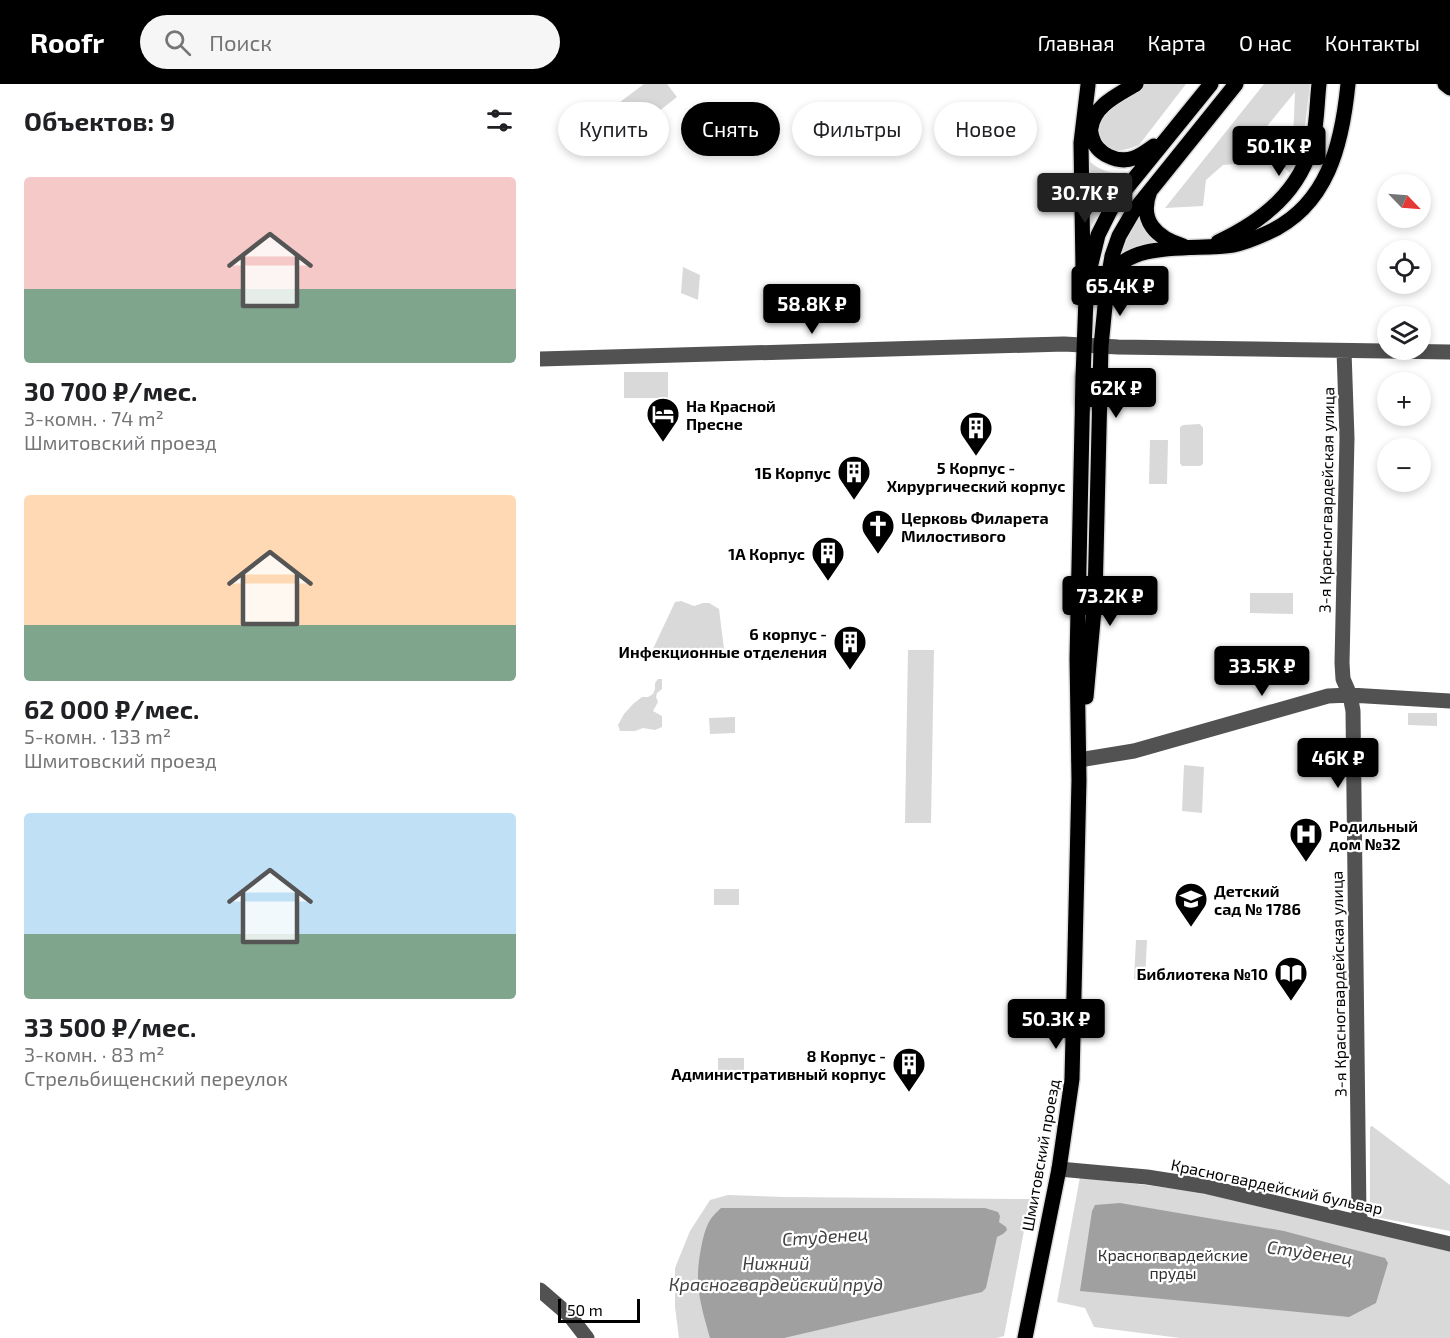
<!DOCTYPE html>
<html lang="ru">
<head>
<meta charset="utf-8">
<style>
  body { margin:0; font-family:"Exo 2",sans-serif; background:#f6f6f6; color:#202124; height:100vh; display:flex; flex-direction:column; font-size:22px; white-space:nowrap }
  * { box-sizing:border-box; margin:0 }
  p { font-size:20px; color:#757577 }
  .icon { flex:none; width:33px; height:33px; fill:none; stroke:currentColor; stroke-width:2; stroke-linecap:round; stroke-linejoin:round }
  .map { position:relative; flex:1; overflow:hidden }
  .panel { display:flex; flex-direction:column; background:#fff; width:540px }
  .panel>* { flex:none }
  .banner { position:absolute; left:18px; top:18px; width:570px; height:54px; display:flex; gap:12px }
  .needle { width:39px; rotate:115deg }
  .fabs { position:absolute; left:837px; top:90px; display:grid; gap:12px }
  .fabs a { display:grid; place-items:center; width:54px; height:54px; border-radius:50%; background:#fff; box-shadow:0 3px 9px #0003; font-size:30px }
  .scale { position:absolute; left:18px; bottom:15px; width:82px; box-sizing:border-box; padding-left:6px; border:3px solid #000; border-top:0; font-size:16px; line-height:21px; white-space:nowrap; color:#000; -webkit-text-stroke:4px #fff; paint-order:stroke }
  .price { position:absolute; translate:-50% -51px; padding:0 14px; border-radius:6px; background:#000; color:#fff; font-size:20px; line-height:39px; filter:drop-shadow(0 2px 3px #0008) }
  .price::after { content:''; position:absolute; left:50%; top:36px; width:18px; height:14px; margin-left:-9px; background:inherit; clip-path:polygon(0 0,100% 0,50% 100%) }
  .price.selected { background:#222; color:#fff }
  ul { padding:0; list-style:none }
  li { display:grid; align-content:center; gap:12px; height:318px; padding:0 24px }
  li span { display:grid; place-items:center; height:186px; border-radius:6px; color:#555 }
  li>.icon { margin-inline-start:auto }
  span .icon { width:108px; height:108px; fill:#fffc; stroke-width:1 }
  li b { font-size:26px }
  h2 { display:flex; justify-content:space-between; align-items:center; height:72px; padding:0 24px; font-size:26px }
  .pill { padding:0 21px; border-radius:27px; background:#fff; box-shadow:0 3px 9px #0003; font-size:21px; line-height:54px }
  .pill.selected { background:#000; color:#fff }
  header { display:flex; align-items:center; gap:36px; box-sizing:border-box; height:84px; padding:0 30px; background:#000; color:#fff }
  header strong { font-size:28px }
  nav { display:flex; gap:33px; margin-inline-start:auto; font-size:21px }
  .search { width:420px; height:54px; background:#f6f6f6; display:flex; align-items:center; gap:15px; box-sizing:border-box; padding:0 21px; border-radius:33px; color:#757577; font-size:22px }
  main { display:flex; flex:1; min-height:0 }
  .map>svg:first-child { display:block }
</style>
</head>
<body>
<header>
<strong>Roofr</strong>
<div class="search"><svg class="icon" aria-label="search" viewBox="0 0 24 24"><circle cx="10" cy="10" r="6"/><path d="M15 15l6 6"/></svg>Поиск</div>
<nav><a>Главная</a><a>Карта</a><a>О нас</a><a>Контакты</a></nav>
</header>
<main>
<section class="panel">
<h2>Объектов: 9<svg class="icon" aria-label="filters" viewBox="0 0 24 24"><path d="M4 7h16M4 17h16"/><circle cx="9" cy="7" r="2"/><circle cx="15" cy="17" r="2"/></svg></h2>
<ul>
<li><span style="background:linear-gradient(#f6c9c9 60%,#7fa58c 0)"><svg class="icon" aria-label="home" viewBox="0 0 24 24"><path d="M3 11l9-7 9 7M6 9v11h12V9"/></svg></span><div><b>30 700 ₽/мес.</b><p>3-комн. · 74 m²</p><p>Шмитовский проезд</p></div></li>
<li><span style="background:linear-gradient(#ffd9b3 70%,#7fa58c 0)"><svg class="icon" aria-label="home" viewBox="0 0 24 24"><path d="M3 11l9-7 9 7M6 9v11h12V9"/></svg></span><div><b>62 000 ₽/мес.</b><p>5-комн. · 133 m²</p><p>Шмитовский проезд</p></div></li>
<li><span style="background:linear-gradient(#bfe0f5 65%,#7fa58c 0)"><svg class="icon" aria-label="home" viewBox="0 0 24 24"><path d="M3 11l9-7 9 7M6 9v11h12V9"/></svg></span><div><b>33 500 ₽/мес.</b><p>3-комн. · 83 m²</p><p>Стрельбищенский переулок</p></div></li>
</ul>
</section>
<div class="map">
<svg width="910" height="1254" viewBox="0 0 910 1254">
  <rect width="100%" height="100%" fill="#fff"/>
  <path fill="#d9d9d9" d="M 104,0 L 127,0 L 137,13 L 95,46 L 76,21 Z
    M 606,0 L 646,0 L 599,61 C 591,64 584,67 576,66 C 561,63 553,47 561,34 C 569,20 593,9 606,0 Z
    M 724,0 L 770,0 L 763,60 L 750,89 L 738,78 L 753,55 L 755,8 L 696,80 L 683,81 L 666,96 L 663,122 L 625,124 Z
    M 546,74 C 560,88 571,90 590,88 L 568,115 L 550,144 Z
    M 604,126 L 627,164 L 579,177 L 589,150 Z
    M 143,183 L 160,191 L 158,216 L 141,209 Z
    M 84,288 L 128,288 L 128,314 L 84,314 Z
    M 660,340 L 663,344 L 663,380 L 660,382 L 642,382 L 640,379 L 640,343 L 643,341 Z
    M 610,356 L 628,356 L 627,400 L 609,400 Z
    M 710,509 L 753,509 L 753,530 L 710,529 Z
    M 141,517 L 154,522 L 163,519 L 169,519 L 179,525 L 184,565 L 112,567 L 135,518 Z
    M 368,566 L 394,566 L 391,739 L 365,739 Z
    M 118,595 L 122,595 L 122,605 L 117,609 L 116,613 L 118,618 L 113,627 L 122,632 L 122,643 L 115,646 L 103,644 L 95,647 L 80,647 L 78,641 L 84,630 L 93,620 L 102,613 L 108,613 L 113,610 L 115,605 L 115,599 Z
    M 868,629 L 897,629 L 897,642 L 868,641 Z
    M 195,633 L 195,649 L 170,650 L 169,634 Z
    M 644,681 L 664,683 L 662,729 L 642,727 Z
    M 174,805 L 199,805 L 199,821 L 174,821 Z
    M 596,856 L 607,856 L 605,896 L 594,895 Z
    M 178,974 L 204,974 L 204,990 L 178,991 Z
    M 832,1042 L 910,1101 L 910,1147 L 835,1133 L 830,1129 L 830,1043 Z
    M 540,1093 L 670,1109 L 910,1166 L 910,1254 L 640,1254 L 554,1243 L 545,1224 L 517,1218 Z
    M 188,1111 L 243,1113 L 490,1115 L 464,1252 L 457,1254 L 139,1254 L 135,1223 L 135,1184 L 150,1147 L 170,1116 Z"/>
  <path fill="#a0a0a0" d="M 580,1119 L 744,1147 L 845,1174 L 848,1179 L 836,1219 L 809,1233 L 540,1207 L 552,1127 L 555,1121 Z
    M 181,1124 L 445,1124 L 458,1128 L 460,1132 L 459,1138 L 466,1143 L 467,1146 L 463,1150 L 457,1153 L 446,1204 L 442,1208 L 244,1254 L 170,1254 C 165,1236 159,1217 158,1198 C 157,1184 162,1150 169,1138 C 172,1132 176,1129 181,1124 Z"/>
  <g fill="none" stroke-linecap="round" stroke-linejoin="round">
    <g stroke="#dbdbdb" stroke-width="18">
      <path id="major" d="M 905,0 L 910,4
        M 550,33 C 550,40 550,47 552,53 C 556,70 578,80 594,74 C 602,71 608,66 614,62
        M 551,44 C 554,21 578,11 596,0
        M 610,107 C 598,137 617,154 643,162
        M 678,158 C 723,137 761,107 773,56 C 777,38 777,18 779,0
        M 543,184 L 541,59 L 548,1
        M 570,193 C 589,155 656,167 693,161 C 705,159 716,154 727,149 C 788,122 802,60 808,0
        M 546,613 L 555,515 L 561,262 L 567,202 L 572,172 L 579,152 L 593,128 L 696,0
        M 485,1254 L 519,1085 L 532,995 L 539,696 L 537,575 L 543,294 L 546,213 L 549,188 L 558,151 L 571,125 L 585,106 L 671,0"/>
    </g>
    <path stroke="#525252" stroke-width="15" d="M 804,267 L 807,354 L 802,579 L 803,595 L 810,611 L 813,627 L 819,1131 L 822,1139
      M 0,275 L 524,260 L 578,263 L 910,268
      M 539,676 L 594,667 L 788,612 L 810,611 L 910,617
      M 519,1085 L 607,1093 L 664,1102 L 910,1160
      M 0,1206 L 29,1231 L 47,1254"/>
    <use href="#major" stroke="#000" stroke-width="15"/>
  </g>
  <defs>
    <g id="hotel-pin" transform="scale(1.725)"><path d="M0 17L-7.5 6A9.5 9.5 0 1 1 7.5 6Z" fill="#000" stroke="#fff"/><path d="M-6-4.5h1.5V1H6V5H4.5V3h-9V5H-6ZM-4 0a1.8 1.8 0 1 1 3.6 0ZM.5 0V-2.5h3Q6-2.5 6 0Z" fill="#fff"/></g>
    <g id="building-pin" transform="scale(1.725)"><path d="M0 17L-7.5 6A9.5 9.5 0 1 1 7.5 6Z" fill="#000" stroke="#fff"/><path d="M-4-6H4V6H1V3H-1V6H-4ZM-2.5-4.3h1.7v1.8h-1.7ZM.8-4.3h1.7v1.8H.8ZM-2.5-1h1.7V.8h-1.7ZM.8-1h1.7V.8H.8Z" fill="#fff"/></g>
    <g id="church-pin" transform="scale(1.725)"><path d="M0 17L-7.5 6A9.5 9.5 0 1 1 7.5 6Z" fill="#000" stroke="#fff"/><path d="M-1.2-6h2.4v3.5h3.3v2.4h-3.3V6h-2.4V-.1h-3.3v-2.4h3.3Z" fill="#fff"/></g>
    <g id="hospital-pin" transform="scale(1.725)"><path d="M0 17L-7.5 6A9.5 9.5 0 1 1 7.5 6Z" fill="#000" stroke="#fff"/><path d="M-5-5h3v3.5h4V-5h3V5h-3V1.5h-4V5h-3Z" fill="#fff"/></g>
    <g id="school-pin" transform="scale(1.725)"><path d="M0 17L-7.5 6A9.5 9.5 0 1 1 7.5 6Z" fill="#000" stroke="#fff"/><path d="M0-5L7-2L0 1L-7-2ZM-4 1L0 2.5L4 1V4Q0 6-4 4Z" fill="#fff"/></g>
    <g id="library-pin" transform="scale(1.725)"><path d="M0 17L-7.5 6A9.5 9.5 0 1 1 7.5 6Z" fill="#000" stroke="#fff"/><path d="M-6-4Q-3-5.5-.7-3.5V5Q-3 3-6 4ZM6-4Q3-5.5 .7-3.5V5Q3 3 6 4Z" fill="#fff"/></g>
  </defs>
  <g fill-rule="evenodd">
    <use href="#hotel-pin" x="123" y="330"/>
    <use href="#building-pin" x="436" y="344"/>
    <use href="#building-pin" x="314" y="388"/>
    <use href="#church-pin" x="338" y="442"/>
    <use href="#building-pin" x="288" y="469"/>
    <use href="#building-pin" x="310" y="558"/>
    <use href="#hospital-pin" x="766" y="750"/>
    <use href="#school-pin" x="651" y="815"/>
    <use href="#library-pin" x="751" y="889"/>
    <use href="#building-pin" x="369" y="980"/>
  </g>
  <g text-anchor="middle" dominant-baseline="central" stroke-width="4.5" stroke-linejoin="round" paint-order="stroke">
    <g font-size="16" font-weight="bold" fill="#000" stroke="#fff" text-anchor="end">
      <text x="146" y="321" text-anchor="start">На Красной<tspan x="146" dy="18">Пресне</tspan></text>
      <text x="436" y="383" text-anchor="middle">5 Корпус -<tspan x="436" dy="18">Хирургический корпус</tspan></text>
      <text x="291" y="388">1Б Корпус</text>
      <text x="361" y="433" text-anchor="start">Церковь Филарета<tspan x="361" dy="18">Милостивого</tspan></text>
      <text x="265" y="469">1А Корпус</text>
      <text x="287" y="549">6 корпус -<tspan x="287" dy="18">Инфекционные отделения</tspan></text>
      <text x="789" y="741" text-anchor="start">Родильный<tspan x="789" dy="18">дом №32</tspan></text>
      <text x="674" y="806" text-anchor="start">Детский<tspan x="674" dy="18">сад № 1786</tspan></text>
      <text x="728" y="889">Библиотека №10</text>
      <text x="346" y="971">8 Корпус -<tspan x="346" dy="18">Административный корпус</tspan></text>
    </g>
    <g font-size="16" fill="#000" stroke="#fff">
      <text transform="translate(786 416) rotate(-89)">3-я Красногвардейская улица</text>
      <text transform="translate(798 900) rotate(-91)">3-я Красногвардейская улица</text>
      <text transform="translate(500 1071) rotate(-80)">Шмитовский проезд</text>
      <text transform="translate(737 1102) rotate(12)">Красногвардейский бульвар</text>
    </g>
    <g font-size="16" fill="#303030" stroke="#fff">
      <text x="633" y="1170">Красногвардейские<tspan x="633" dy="18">пруды</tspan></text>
    </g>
    <g font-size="18" font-style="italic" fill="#414141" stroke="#fff">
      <text transform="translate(285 1152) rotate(-4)">Студенец</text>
      <text transform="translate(770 1168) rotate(8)">Студенец</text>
      <text x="236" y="1179">Нижний<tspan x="236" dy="21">Красногвардейский пруд</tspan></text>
    </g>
  </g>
</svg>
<div class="fabs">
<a><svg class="needle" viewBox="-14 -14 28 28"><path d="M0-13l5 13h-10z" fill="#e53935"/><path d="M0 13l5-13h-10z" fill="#757577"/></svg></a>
<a><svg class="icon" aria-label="locate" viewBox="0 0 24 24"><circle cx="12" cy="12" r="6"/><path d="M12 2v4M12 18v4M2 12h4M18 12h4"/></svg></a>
<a><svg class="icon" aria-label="layers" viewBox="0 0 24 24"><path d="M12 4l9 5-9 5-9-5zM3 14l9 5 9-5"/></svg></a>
<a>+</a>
<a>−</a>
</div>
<div class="scale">50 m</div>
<b class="price" style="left:739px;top:93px">50.1K ₽</b>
<b class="price selected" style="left:545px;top:140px">30.7K ₽</b>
<b class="price" style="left:580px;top:233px">65.4K ₽</b>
<b class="price" style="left:272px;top:251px">58.8K ₽</b>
<b class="price" style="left:576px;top:335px">62K ₽</b>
<b class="price" style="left:570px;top:543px">73.2K ₽</b>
<b class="price" style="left:722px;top:613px">33.5K ₽</b>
<b class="price" style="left:798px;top:705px">46K ₽</b>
<b class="price" style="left:516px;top:966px">50.3K ₽</b>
<div class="banner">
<a class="pill">Купить</a>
<a class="pill selected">Снять</a>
<a class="pill">Фильтры</a>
<a class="pill">Новое</a>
</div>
</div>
</main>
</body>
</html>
